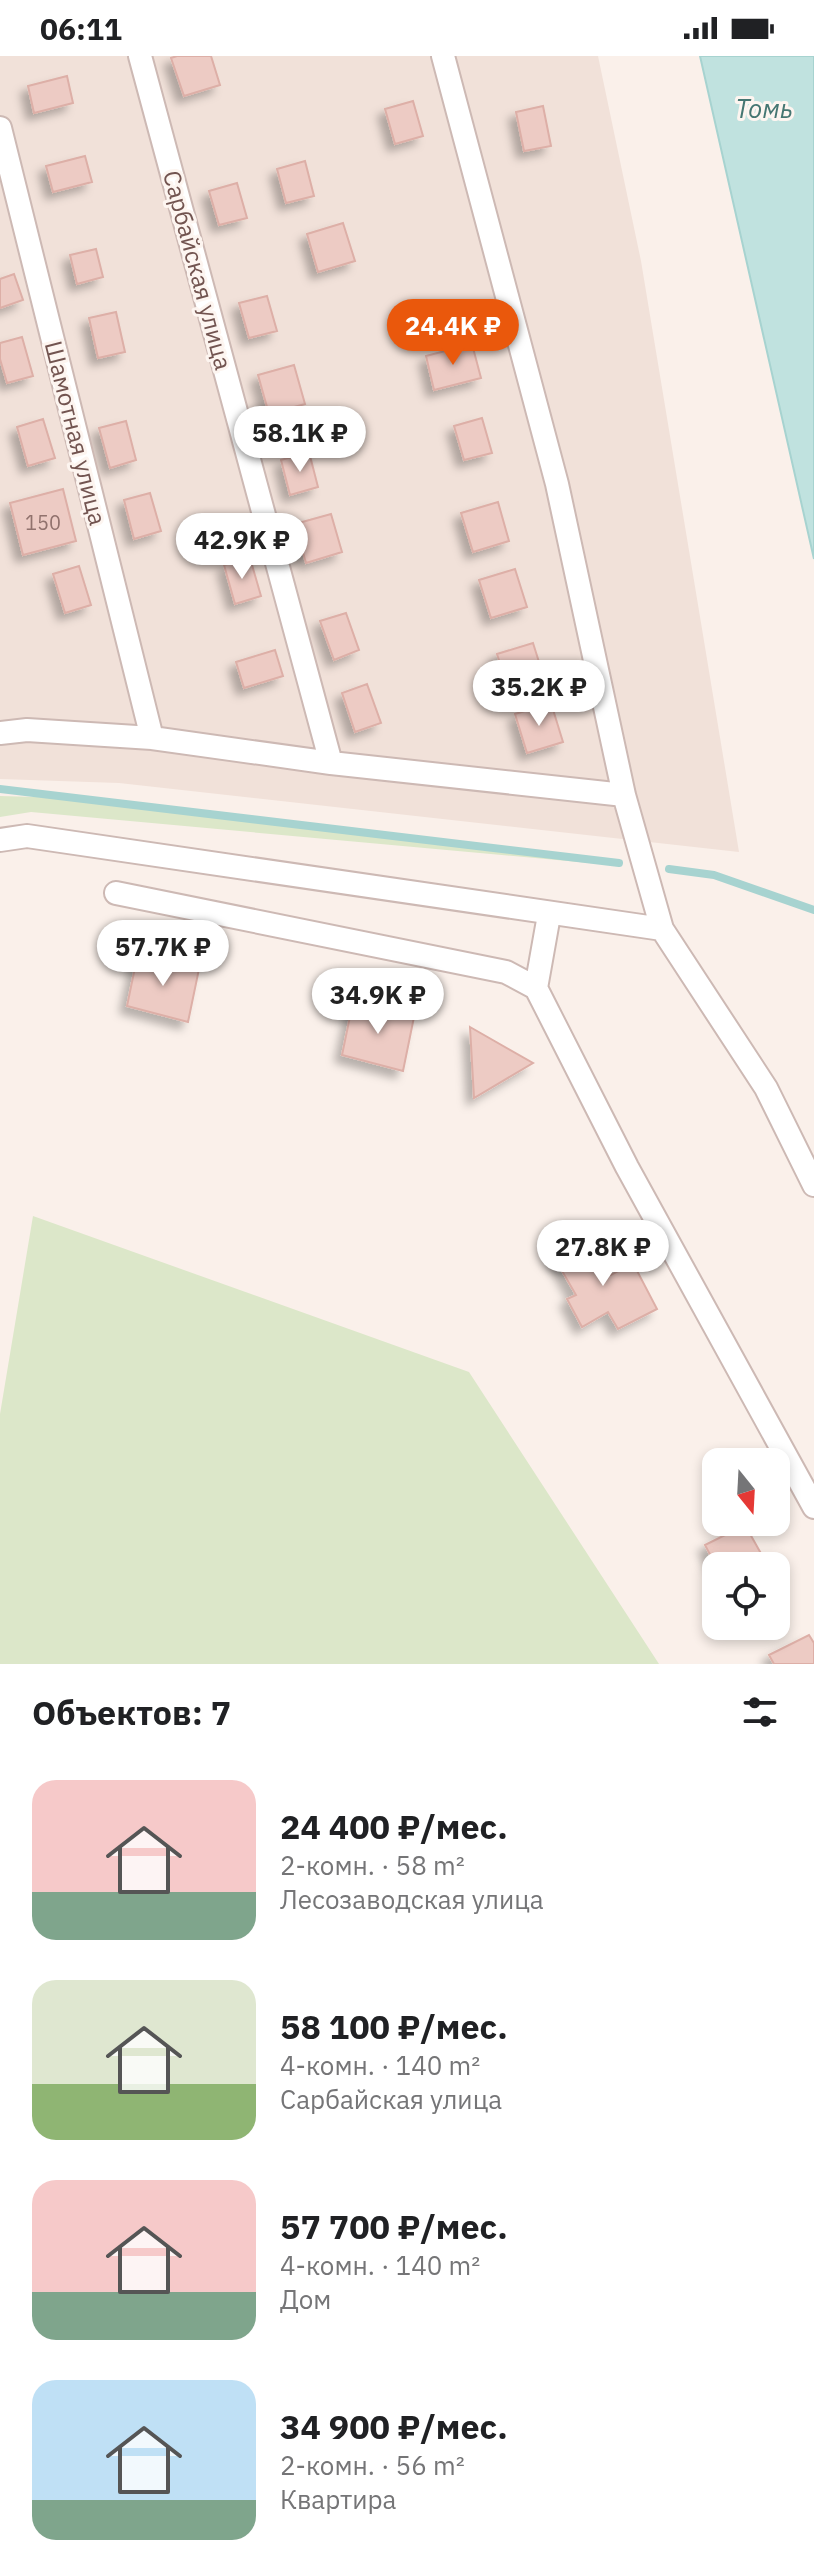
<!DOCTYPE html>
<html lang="ru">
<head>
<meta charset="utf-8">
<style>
  body { margin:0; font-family:"IBM Plex Sans",sans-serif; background:#f2f2f2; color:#202124; height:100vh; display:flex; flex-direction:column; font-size:30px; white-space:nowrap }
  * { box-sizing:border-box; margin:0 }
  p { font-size:26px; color:#757577 }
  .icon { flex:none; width:44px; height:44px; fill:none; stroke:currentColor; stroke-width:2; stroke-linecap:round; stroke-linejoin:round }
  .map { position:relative; height:1608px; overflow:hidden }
  .panel { display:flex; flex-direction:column; background:#fff; flex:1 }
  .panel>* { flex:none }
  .needle { width:52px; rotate:162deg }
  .tools { position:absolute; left:702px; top:1392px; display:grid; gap:16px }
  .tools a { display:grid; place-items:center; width:88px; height:88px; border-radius:16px; background:#fff; box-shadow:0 4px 12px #0003; font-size:40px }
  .price { position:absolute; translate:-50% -68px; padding:0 18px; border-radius:28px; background:#fff; color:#222; font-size:26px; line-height:52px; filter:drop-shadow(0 2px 4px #0008) }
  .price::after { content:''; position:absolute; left:50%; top:48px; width:24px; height:18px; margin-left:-12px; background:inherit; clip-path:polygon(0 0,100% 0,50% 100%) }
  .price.on { background:#ea580c; color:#fff }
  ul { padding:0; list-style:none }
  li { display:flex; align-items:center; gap:24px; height:200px; padding:0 32px }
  li span { display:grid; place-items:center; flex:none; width:224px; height:160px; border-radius:24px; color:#555 }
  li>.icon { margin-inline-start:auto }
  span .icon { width:96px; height:96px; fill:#fffc; stroke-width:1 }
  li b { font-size:34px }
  h2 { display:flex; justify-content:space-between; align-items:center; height:96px; padding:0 32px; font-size:34px }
  .status { display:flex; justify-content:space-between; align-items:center; height:56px; padding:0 40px; background:#fff; direction:ltr }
  .status svg { height:22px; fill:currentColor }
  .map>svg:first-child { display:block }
</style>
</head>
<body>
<div class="status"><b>06:11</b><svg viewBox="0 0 49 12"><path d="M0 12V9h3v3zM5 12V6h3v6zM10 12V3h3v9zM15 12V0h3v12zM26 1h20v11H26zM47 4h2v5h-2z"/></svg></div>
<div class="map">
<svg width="814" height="1608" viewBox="0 0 814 1608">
  <defs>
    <filter id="shadow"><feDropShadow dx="-7" dy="7" stdDeviation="4" flood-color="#0004"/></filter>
  </defs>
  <rect width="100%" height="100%" fill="#faf0ea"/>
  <path fill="#f1e1d9" d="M 0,0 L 598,0 L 641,205 L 739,796 L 119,727 L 0,723 Z"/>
  <path fill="#dce7c9" d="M 0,740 L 109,743 L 611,809 L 31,756 L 0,761 Z
    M 33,1160 L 469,1316 L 659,1608 L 0,1608 L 0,1358 Z"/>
  <path fill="#c0e2df" stroke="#a7d3d0" stroke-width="2" d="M 700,0 L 814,0 L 814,503 Z"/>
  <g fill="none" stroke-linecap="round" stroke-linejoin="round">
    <path stroke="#a7d3d0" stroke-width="8" d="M 0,733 L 619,807
      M 669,813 L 714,819 L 814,854"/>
  </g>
  <path fill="#edcbc4" stroke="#ddafa7" stroke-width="2" filter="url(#shadow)" d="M 177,0 L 211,0 L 220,29 L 184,40 L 171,2 Z
    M 67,20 L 73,47 L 34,57 L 28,30 Z
    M 413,45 L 423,80 L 395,88 L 385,53 Z
    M 543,50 L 551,90 L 524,95 L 516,56 Z
    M 85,100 L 92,126 L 53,136 L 46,110 Z
    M 305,105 L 314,140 L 286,147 L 277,113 Z
    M 237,127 L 247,162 L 219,169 L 209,135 Z
    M 343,167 L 355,205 L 318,216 L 307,178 Z
    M 96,193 L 103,221 L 77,228 L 70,199 Z
    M 14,218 L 23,244 L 0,252 L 0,223 Z
    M 267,240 L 277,275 L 249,282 L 239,247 Z
    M 116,256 L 125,296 L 98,302 L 89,262 Z
    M 22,281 L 33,320 L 7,327 L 0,303 L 0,287 Z
    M 472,288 L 481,322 L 434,334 L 426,300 Z
    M 294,309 L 305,348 L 269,358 L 258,319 Z
    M 482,362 L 492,397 L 464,404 L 454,370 Z
    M 43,363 L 55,402 L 28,410 L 17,371 Z
    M 126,365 L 136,404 L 110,412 L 99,372 Z
    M 309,396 L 318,431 L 290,439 L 281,404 Z
    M 63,433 L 76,485 L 23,499 L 10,447 Z
    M 150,437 L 161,475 L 134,483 L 124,444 Z
    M 498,446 L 509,485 L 473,496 L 461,457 Z
    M 331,458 L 342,496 L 306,507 L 295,468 Z
    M 250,502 L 261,540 L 235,548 L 224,509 Z
    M 79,510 L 91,549 L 65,557 L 53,518 Z
    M 515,513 L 527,551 L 491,562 L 479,524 Z
    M 346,557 L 359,594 L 334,604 L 320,565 Z
    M 533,587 L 545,625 L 509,636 L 497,598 Z
    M 275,594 L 283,620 L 244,632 L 236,606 Z
    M 367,628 L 381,667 L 355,676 L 342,637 Z
    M 551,647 L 563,686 L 527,697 L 515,658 Z
    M 138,897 L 199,913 L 188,966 L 127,950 Z
    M 353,946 L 414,961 L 403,1015 L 342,999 Z
    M 470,971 L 533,1007 L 474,1042 Z
    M 591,1183 L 611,1219 L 633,1207 L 657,1253 L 618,1273 L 608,1256 L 582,1271 L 567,1243 L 576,1239 L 554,1201 Z
    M 745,1469 L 768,1510 L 716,1510 L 705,1489 Z
    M 809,1579 L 814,1587 L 814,1608 L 774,1608 L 769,1599 Z"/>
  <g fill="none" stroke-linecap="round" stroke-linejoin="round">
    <g stroke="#cdb9b4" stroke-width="26">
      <path id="street" d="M 140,0 L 331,707
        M 0,72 L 152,682
        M 0,677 L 27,674 L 152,682 L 331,707 L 624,739
        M 0,784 L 27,780 L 662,873 L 624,739 L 557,428 L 443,0
        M 116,837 L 506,916 L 536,932 L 549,859
        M 662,873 L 766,1032 L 814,1129
        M 536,932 L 627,1111 L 814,1451"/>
    </g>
    <use href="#street" stroke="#fff" stroke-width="22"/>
  </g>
  <g text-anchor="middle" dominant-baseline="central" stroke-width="6" stroke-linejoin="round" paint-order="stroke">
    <g font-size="20" fill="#91726d">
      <text x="43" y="466">150</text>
    </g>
    <g font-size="24" fill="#725450" stroke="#fdf5f0">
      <text transform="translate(198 214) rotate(75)">Сарбайская улица</text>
      <text transform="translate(76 377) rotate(76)">Шамотная улица</text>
    </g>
    <g font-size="26" font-style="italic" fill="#457672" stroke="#fdf5f0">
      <text x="764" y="52">Томь</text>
    </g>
  </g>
</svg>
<div class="tools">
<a><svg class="needle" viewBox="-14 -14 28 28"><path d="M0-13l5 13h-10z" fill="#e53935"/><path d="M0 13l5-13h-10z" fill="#757577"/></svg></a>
<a><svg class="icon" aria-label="locate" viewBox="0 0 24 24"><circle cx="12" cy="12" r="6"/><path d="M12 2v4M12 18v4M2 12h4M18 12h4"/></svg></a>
</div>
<b class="price on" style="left:453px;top:311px">24.4K ₽</b>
<b class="price" style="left:300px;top:418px">58.1K ₽</b>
<b class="price" style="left:242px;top:525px">42.9K ₽</b>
<b class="price" style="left:539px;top:672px">35.2K ₽</b>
<b class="price" style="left:163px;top:932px">57.7K ₽</b>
<b class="price" style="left:378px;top:980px">34.9K ₽</b>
<b class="price" style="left:603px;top:1232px">27.8K ₽</b>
</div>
<section class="panel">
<h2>Объектов: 7<svg class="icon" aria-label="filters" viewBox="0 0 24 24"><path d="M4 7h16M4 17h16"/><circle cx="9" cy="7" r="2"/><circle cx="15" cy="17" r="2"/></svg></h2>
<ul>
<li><span style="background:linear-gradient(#f6c9c9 70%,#7fa58c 0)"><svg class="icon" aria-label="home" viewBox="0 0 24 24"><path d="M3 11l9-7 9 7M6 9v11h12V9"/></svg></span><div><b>24 400 ₽/мес.</b><p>2-комн. · 58 m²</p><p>Лесозаводская улица</p></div></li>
<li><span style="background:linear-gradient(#dfe7d0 65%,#8fb573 0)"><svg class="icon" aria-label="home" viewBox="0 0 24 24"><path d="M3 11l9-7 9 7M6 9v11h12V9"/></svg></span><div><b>58 100 ₽/мес.</b><p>4-комн. · 140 m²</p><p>Сарбайская улица</p></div></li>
<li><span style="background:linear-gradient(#f6c9c9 70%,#7fa58c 0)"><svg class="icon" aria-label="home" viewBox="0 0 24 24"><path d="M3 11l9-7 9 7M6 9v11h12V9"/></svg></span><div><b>57 700 ₽/мес.</b><p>4-комн. · 140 m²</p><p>Дом</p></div></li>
<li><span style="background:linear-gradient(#bfe0f5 75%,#7fa58c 0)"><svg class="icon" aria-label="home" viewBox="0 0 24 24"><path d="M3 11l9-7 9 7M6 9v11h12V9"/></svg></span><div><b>34 900 ₽/мес.</b><p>2-комн. · 56 m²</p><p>Квартира</p></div></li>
</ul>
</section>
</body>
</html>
